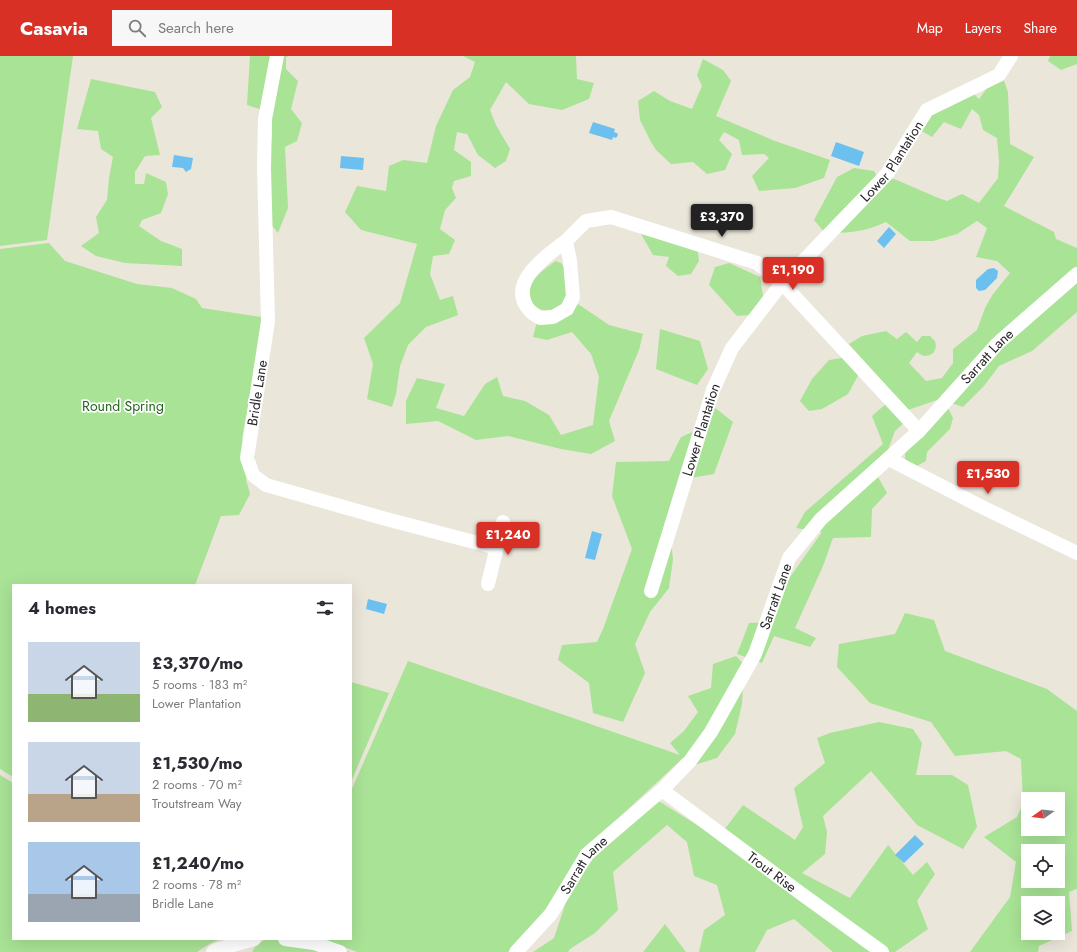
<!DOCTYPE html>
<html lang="en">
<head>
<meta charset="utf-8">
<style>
  body { margin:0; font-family:Jost,sans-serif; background:#f7f7f7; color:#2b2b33; height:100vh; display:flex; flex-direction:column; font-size:15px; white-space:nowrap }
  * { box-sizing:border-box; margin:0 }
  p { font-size:13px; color:#7c7c81 }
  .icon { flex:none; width:22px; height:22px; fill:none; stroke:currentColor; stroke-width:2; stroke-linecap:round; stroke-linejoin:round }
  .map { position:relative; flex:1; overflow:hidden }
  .sheet { position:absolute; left:12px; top:528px; width:340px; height:356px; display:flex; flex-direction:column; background:#fff; border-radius:0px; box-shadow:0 4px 16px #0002 }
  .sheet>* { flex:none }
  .needle { width:26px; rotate:256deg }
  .buttons { position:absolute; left:1021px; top:736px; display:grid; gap:8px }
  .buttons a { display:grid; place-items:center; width:44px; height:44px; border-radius:0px; background:#fff; box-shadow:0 4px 16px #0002; font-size:20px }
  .price { position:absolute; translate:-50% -34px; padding:0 9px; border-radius:4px; background:#d93025; color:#fff; font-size:13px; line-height:26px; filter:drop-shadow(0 1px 2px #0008) }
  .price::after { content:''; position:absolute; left:50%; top:24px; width:12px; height:9px; margin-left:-6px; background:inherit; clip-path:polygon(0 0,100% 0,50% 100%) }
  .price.selected { background:#222; color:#fff }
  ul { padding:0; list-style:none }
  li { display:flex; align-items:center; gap:12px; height:100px; padding:0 16px }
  li span { display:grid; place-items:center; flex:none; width:112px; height:80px; border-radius:0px; color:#555 }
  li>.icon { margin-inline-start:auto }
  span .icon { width:48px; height:48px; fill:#fffc; stroke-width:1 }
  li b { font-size:17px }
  h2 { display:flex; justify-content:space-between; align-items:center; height:48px; padding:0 16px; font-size:17px }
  header { display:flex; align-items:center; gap:24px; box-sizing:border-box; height:56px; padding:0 20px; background:#d93025; color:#fff }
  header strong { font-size:19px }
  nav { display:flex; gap:22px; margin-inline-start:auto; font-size:14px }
  .search { width:280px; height:36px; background:#f7f7f7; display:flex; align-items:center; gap:10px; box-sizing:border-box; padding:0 14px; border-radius:0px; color:#7c7c81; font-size:15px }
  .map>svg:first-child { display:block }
</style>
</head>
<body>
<header>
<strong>Casavia</strong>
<div class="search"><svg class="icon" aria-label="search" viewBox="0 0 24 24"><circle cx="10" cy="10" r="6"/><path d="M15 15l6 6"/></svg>Search here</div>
<nav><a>Map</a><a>Layers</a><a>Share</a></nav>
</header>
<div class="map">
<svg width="1077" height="896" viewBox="0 0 1077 896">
  <rect width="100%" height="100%" fill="#ebe6da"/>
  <path fill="#a9e396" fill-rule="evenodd" d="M 0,0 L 73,0 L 47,184 L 0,190 Z
    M 250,0 L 289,0 L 286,1 L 286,13 L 298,25 L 291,53 L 302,67 L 297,85 L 285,91 L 288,152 L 278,177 L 262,157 L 272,80 L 272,57 L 247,49 Z
    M 463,0 L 576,0 L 577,23 L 594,27 L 589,43 L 562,54 L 529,48 L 506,26 L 490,54 L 496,69 L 510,93 L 506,105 L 495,112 L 478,99 L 467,78 L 457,76 L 454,94 L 471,106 L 471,120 L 454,125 L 452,132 L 456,142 L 445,154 L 440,173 L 455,184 L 449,198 L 433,200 L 430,218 L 440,244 L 453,240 L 458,259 L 426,271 L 408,289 L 400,310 L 396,338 L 392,351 L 367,343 L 373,308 L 364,282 L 400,247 L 417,188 L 361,174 L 345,156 L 357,130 L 386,135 L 389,110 L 403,104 L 427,107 L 436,70 L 453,34 L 470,21 L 475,6 Z
    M 1050,0 L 1077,0 L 1077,8 L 1061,14 L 1048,5 Z
    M 703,3 L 723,14 L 731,25 L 716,60 L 775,85 L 830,104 L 824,122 L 795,132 L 759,135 L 752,120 L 769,102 L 764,98 L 742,99 L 739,84 L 724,76 L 719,84 L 732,98 L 725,114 L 707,118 L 693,106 L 671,108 L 656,94 L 651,86 L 640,64 L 638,45 L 654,35 L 670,45 L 692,53 L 702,30 L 697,19 Z
    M 1003,22 L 1008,36 L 1010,88 L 1034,101 L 1004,150 L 1054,176 L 1056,183 L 1077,192 L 1077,256 L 1032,295 L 999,310 L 984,330 L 963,351 L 940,343 L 908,354 L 849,288 L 862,280 L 886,275 L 897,283 L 906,276 L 917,286 L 922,280 L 930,280 L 935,285 C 939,297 927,305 917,296 L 909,307 L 926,325 L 942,322 L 953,307 L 953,293 L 977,274 L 985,252 L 993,238 L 1010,217 L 997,205 L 976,201 L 987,172 L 977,165 L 957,178 L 933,185 L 910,185 L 886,166 C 865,176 848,177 825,177 L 814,164 L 837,121 L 854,112 L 874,115 L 883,131 L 892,122 L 936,141 L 947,145 L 962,138 L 979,147 L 998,122 L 999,105 L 997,82 L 983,74 L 979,59 L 972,53 L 961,73 L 944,66 L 932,81 L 918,73 L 929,57 L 972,36 L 979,43 L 990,28 Z
    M 91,23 L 155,36 L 162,51 L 151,62 L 160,99 L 145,100 L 135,116 L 135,128 L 144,128 L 146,117 L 166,126 L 168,138 L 161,157 L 142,164 L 139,170 L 161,185 L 182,193 L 182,210 L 125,207 L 96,200 L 81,190 L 99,177 L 96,161 L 107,144 L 109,122 L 113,101 L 101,93 L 98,75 L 77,73 Z
    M 641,178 L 697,190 L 699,205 L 691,218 L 678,220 L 666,210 L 669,201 L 653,199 Z
    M 49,187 L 65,205 L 137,228 L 172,232 L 196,243 L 202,252 L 261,261 L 265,267 L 261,297 L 255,306 L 263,340 L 246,360 L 242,383 L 253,390 L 256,412 L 246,423 L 250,438 L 239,459 L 221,460 L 195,529 L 13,529 L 13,721 L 0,713 L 0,193 Z
    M 556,205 L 561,207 L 564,211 C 564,219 567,230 566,239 C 565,251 548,259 537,252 C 530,247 528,234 532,226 C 536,220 549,209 556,205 Z
    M 729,207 L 760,221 L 763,240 L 750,259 L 737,260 L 709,229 L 715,211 Z
    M 578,248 L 609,269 L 643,278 L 639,294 L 609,365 L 615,385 L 591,398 L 561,393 L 508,380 L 476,384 L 438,365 L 406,368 L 406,345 L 417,322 L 445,328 L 436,352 L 464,360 L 485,328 L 497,321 L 503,340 L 525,345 L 549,359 L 561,379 L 593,369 L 599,321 L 591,298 L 572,276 L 547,284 L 533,281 L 537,265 L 569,260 Z
    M 660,273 L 700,285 L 708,313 L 697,329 L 656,313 Z
    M 848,301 L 860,316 L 848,338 L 822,353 L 809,355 L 800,345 L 812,323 L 829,304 Z
    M 887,347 L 905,366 L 895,375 L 878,421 L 887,437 L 872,453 L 871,481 L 833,482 L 823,510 L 795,572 L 816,582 L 810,591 L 774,580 L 762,607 L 737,598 L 749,567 L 772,566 L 790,521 L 822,476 L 796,472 L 805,456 L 883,388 L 872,360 Z
    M 947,350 L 953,362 L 950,373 L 927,396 L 926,405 L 915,411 L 905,403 L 905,391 Z
    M 714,351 L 733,366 L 714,418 L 691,422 L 671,487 L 673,503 L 669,532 L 650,556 L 635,588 L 645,617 L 623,666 L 593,657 L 589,627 L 558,604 L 562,589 L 597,586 L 603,573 L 632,493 L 612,440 L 616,406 L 669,405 L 681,381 L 706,370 Z
    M 905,557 L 934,564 L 945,595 L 1047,633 L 1077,655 L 1077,833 L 1069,836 L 1072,875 L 1039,890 L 1038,896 L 970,896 L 1010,841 L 1016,806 L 984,781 L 1017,761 L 1023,747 L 1021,703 L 1006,695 L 955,700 L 931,666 L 870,647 L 837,611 L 839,588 L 895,578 ZM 1028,743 L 1058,743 L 1058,773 L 1028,773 ZM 1028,795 L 1058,795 L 1058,825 L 1028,825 ZM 1028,847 L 1058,847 L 1058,877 L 1028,877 Z
    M 736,600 L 744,608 L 742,648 L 735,678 L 717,702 L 691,710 L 683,702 L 582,796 L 545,854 L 508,896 L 357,896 L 323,883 L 351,883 L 351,735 L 408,605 L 680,699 L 670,687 L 684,675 L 698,656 L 688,640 L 711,632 L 713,608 Z
    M 351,626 L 389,637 L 351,726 Z
    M 879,666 L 913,673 L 922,687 L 916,719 L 952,719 L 968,729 L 977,771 L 963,793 L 917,769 L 871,715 L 823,760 L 827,776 L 825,798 L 802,817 L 850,842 L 888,789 L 913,819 L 927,806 L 935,818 L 917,845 L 928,873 L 895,896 L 833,896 L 794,863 L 767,874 L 755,896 L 699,896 L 704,874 L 725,859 L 717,829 L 694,820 L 687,786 L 667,769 L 613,816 L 618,854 L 595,877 L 570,893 L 568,896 L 533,896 L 554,882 L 569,837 L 593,803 L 657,744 L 718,782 L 743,749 L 795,784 L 803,771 L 794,732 L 825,707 L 817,682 L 830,677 Z
    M 0,719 L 13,727 L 13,883 L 221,883 L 211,887 L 197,896 L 0,896 Z
    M 665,868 L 686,896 L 643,896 Z
    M 265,883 L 315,884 L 350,896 L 252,896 L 255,891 Z"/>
  <path fill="#6bc0ef" d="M 593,66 L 615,73 L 614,76 L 617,77 L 618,79 L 616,82 L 613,81 L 612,84 L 589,77 Z
    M 836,86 L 864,96 L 859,110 L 831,100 Z
    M 174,99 L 193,102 L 191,113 L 186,116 L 183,112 L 172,111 Z
    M 341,100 L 364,102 L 363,114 L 340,112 Z
    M 889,171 L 896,178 L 884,192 L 877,185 Z
    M 994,212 L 998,215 L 997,222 L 985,234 L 979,235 L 976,232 L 976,224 L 988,213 Z
    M 592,475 L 602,478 L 595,504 L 585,502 Z
    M 368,543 L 387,548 L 384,558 L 366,553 Z
    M 915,779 L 924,788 L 904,807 L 895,799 Z"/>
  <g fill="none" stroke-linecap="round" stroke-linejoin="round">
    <g stroke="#fff" stroke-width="14">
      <path d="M 277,0 L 265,63 L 264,112 L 268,265 L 247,402 L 253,419 L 266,429 L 386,463 L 497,492"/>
      <path d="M 566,185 C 547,199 505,228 530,255 C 533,258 537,260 540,262 L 553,261 L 567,253 L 573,241 L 570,205 L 566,185 L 586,165 L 611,161 L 757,207 L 782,227 L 919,375"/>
      <path d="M 889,403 L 980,450 L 1077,497"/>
      <path d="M 488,528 L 503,466"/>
      <path id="s1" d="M 651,535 L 713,334 L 732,292 L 782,227 L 887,118 L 927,54 L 999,19 L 1011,0"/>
      <path id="s2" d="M 662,734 L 799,836 L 882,896"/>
      <path d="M 285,883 L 314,887 L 340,896"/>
      <path d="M 213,896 L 216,894 L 254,883"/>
      <path id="s3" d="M 516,896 L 551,858 L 587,798 L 662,734 L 690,705 L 711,676 L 755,598 L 789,502 L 821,463 L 919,375 L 998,287 L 1077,218"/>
    </g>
  </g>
  <g text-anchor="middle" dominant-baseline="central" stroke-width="3.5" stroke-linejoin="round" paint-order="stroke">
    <g font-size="14" fill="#292929" stroke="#fff">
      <text stroke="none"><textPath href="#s1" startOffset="503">Lower Plantation</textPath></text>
      <text stroke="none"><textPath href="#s3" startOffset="771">Sarratt Lane</textPath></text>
      <text transform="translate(257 337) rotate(-81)">Bridle Lane</text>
      <text stroke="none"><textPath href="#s1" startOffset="169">Lower Plantation</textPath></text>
      <text stroke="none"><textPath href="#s3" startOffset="447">Sarratt Lane</textPath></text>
      <text stroke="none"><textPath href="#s3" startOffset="111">Sarratt Lane</textPath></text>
      <text stroke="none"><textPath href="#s2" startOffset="137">Trout Rise</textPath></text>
    </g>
    <g font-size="14" fill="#216619" stroke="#fff">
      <text x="123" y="350">Round Spring</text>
    </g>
  </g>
</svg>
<div class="buttons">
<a><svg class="needle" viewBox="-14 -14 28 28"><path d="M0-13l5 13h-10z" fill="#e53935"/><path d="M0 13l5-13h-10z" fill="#7c7c81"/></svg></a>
<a><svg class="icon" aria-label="locate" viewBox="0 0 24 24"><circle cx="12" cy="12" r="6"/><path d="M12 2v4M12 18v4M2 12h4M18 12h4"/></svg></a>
<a><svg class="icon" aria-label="layers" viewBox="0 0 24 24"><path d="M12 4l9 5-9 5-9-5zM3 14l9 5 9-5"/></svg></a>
</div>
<b class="price selected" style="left:722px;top:182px">£3,370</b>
<b class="price" style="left:793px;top:235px">£1,190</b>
<b class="price" style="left:988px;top:439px">£1,530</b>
<b class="price" style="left:508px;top:500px">£1,240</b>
<section class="sheet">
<h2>4 homes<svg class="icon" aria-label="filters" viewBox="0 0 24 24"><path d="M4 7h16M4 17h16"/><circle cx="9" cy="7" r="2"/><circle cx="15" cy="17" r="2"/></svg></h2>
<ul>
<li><span style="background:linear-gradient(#c9d6e8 65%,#8fb573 0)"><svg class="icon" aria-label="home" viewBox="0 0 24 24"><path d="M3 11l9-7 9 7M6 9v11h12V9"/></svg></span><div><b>£3,370/mo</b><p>5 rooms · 183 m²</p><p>Lower Plantation</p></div></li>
<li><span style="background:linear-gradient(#c9d6e8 65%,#b9a48a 0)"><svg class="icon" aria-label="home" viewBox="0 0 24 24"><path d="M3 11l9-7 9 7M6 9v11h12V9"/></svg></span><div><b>£1,530/mo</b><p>2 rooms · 70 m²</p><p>Troutstream Way</p></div></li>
<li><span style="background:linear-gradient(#a9c7e8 65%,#9aa5b1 0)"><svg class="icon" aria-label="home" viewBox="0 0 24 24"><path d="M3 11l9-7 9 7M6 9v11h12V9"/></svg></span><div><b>£1,240/mo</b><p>2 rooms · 78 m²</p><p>Bridle Lane</p></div></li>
</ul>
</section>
</div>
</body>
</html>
